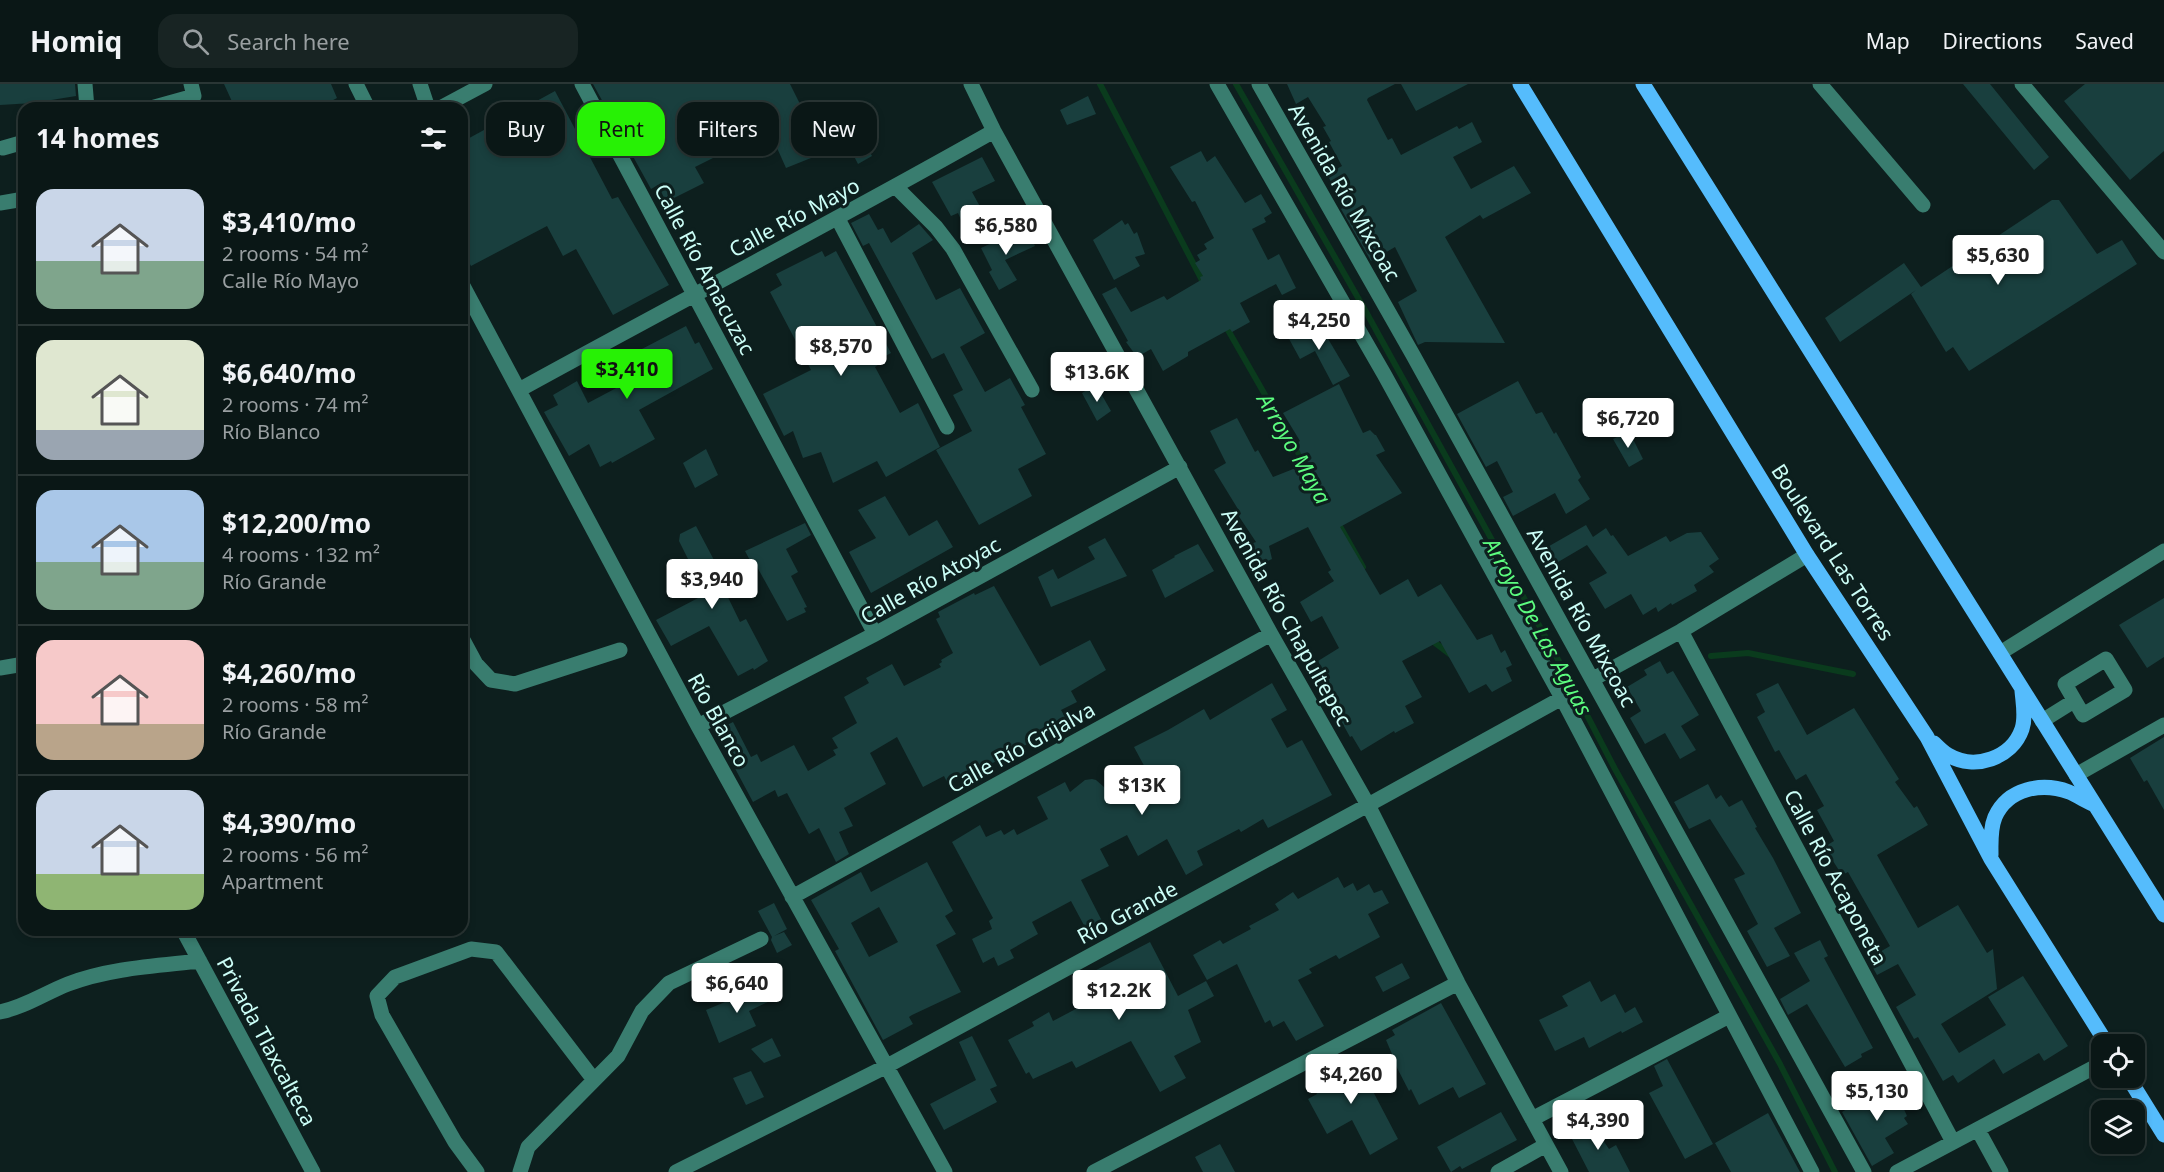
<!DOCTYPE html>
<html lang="en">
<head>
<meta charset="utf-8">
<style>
  body { margin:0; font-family:"Noto Sans",sans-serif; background:#182423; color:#f1f3f6; height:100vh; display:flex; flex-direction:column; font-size:22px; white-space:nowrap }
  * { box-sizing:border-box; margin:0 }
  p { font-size:20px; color:#999fa1 }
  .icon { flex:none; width:33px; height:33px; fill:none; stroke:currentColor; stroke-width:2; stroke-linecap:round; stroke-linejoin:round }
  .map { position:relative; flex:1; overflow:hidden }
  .sheet { position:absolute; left:18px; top:18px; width:450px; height:834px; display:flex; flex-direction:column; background:#0a1716; border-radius:18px; box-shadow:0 3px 9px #0003,0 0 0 2px #2a3635 }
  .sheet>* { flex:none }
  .hud { position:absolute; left:486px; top:18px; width:570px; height:54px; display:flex; gap:12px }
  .fabs { position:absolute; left:2091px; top:950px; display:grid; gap:12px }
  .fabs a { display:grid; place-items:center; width:54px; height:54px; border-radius:12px; background:#0a1716; box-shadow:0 3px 9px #0003,0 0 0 2px #2a3635; font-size:30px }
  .price { position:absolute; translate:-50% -51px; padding:0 14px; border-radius:6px; background:#fff; color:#222; font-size:20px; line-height:39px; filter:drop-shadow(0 2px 3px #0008) }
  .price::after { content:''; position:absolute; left:50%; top:36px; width:18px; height:14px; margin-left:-9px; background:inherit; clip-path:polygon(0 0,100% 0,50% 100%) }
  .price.active { background:#27f105; color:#111 }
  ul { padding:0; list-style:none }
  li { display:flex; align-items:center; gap:18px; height:150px; padding:0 18px }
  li+li { border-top:2px solid #2a3635 }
  li span { display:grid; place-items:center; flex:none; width:168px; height:120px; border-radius:18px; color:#555 }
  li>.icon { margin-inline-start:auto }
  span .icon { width:72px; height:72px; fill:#fffc; stroke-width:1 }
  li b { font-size:26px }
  h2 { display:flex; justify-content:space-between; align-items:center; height:72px; padding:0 18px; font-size:26px }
  .chip { padding:0 21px; border-radius:18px; background:#0a1716; box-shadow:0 3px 9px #0003,0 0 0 2px #2a3635; font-size:21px; line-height:54px }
  .chip.active { background:#27f105; color:#111 }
  header { display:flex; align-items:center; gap:36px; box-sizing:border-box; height:84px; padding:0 30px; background:#0a1716; border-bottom:2px solid #2a3635 }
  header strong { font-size:28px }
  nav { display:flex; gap:33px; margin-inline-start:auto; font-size:21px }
  .search { width:420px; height:54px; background:#182423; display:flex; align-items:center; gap:15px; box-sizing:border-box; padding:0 21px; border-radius:18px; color:#999fa1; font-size:22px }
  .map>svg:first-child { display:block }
</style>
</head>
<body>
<header>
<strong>Homiq</strong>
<div class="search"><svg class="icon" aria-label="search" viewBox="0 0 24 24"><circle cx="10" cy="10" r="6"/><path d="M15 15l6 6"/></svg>Search here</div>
<nav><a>Map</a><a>Directions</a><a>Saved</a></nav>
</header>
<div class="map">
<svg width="2164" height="1088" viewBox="0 0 2164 1088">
  <rect width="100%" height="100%" fill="#0d1f1e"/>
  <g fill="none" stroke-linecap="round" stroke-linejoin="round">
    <path stroke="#0a3b1d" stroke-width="6" d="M 1100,0 L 1204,200
      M 1236,0 L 1365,226 L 1561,581 L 1615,685 L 1780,980 L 1835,1088
      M 1224,239 L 1308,386
      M 1337,437 L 1363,483
      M 1430,555 L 1451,571
      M 1711,572 L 1748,569 L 1853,590"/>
  </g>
  <path fill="#193f3e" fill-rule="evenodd" d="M 0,0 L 75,0 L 76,12 L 33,19 L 0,21 Z
    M 224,0 L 331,0 L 337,14 L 318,24 L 235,24 Z
    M 593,0 L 790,0 L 815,50 L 804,52 L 806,57 L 804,58 L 811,74 L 786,84 L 769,46 L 695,83 L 704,99 L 666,118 L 658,101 L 651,105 Z
    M 1287,0 L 1395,0 L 1368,14 L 1367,16 L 1388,56 L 1392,54 L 1401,71 L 1457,42 L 1459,45 L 1472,38 L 1482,58 L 1453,73 L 1471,105 L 1514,82 L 1531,109 L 1483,135 L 1480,131 L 1445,153 L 1505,259 L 1425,258 L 1418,261 L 1398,218 L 1417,207 L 1395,163 L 1371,177 L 1341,125 L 1344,123 L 1327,90 L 1342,82 L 1329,58 L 1331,57 L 1323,43 L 1326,42 L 1308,13 L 1296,20 Z
    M 1401,0 L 1468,0 L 1416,27 Z
    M 1963,0 L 1990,0 L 2049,73 L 2034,86 Z
    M 2085,0 L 2164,0 L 2164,67 L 2130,96 L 2064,17 Z
    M 555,7 L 612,115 L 618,113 L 669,201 L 613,231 L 576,165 L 563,172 L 547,142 L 471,182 L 462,165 L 462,58 Z
    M 1088,12 L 1096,30 L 1067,41 L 1060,26 Z
    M 861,25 L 876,53 L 865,59 L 872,72 L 858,80 L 837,39 Z
    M 1201,67 L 1207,78 L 1215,72 L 1245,119 L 1261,110 L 1272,129 L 1264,134 L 1266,138 L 1252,145 L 1268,176 L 1279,170 L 1296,204 L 1282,211 L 1276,200 L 1240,219 L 1250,238 L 1232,248 L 1230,245 L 1188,268 L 1188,272 L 1163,287 L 1151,265 L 1137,273 L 1126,258 L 1128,257 L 1102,210 L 1116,203 L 1131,228 L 1164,212 L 1167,216 L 1201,196 L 1200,193 L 1203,192 L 1195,179 L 1200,176 L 1197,171 L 1207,165 L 1204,160 L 1214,154 L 1195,117 L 1192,118 L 1170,83 Z
    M 982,73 L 995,97 L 972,108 L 983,128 L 962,138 L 958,129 L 951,132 L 932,98 Z
    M 2052,116 L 2059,116 L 2097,170 L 2122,156 L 2137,180 L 1969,287 L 1953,263 L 1946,268 L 1911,210 L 1916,206 L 1840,258 L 1825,234 L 1904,179 L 1921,203 Z
    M 869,130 L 878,146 L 883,144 L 891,159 L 919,140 L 933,156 L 912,169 L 936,216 L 960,204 L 985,249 L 960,263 L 985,308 L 1010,294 L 1025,321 L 1021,323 L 1046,370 L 1018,385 L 1032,412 L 979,441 L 936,366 L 972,347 L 953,311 L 963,306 L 944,269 L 932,275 L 869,159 L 863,162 L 851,139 Z
    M 1122,136 L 1125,141 L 1128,139 L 1134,150 L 1137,148 L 1145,170 L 1135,173 L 1140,182 L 1114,196 L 1093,156 Z
    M 1026,143 L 1035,162 L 1005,176 L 1017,196 L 999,206 L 989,188 L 992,186 L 981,164 Z
    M 822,167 L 825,173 L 836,167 L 891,269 L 876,277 L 878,281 L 875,283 L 900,329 L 918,319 L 940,363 L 886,393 L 877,377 L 833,399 L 821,368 L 803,374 L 793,347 L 784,352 L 763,310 L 811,286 L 770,208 L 782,201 L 776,190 Z
    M 1317,236 L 1350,292 L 1333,301 L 1315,267 L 1300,275 L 1288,253 Z
    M 686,242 L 695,260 L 699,258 L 713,285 L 639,326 L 655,355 L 612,379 L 611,377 L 600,383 L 589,360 L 569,372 L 544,328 L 558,321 L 553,311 L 577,297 L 588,319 L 637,293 L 627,277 L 641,268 L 640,266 Z
    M 1518,297 L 1536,330 L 1542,328 L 1554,350 L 1556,348 L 1581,393 L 1578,396 L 1590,415 L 1566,430 L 1555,409 L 1513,432 L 1503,413 L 1513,408 L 1497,377 L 1486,383 L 1457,330 Z
    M 1339,300 L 1363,349 L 1370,346 L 1375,351 L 1376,351 L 1385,367 L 1376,371 L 1402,409 L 1340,443 L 1380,511 L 1408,495 L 1418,513 L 1441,500 L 1477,556 L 1492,550 L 1501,569 L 1505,566 L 1512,581 L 1506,584 L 1512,597 L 1492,608 L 1486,600 L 1469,609 L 1440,557 L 1402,577 L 1422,613 L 1405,622 L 1414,639 L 1395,649 L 1394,647 L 1361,667 L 1352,652 L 1350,653 L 1312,584 L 1320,581 L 1318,577 L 1339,564 L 1322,532 L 1311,538 L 1300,518 L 1334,497 L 1328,488 L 1331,486 L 1308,443 L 1269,462 L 1272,475 L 1257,482 L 1248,461 L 1256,458 L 1238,431 L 1241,430 L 1214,386 L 1226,379 L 1210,347 L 1237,334 L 1255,368 L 1258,366 L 1273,393 L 1306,380 L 1296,359 L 1300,357 L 1283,329 Z
    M 1096,301 L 1111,327 L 1097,337 L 1082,309 Z
    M 1629,347 L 1643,375 L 1629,383 L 1613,355 Z
    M 706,365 L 718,391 L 695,404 L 683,379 Z
    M 885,412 L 909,452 L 937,436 L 953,463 L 871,509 L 849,468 L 876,454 L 858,426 Z
    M 805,439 L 811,451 L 786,465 L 798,488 L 791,492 L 807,523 L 804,524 L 806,528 L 787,537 L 756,481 L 753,482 L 745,467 Z
    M 1586,441 L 1593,453 L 1606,444 L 1611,452 L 1613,451 L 1628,472 L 1666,452 L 1670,458 L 1687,449 L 1701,448 L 1719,475 L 1709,482 L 1714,488 L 1694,501 L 1697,507 L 1672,521 L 1671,519 L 1658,528 L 1656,523 L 1643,531 L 1631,510 L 1605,525 L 1589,499 L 1607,489 L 1587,461 L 1553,481 L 1544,465 Z
    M 696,442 L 724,495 L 726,499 L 722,501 L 740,538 L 746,535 L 768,577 L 754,586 L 753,584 L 738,592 L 709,542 L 671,562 L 656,536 L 700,513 L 686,484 L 691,481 L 679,457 L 680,450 Z
    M 1105,454 L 1127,492 L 1051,523 L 1038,493 L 1053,485 L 1058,495 L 1095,475 L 1088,463 Z
    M 1198,460 L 1214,487 L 1165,514 L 1152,486 L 1175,473 L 1174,472 Z
    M 994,502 L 1040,582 L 1090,556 L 1106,586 L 1071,607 L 1077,618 L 1061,626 L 1065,633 L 1046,642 L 1049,648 L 969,692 L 968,690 L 948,700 L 944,692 L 923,703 L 897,653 L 870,669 L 886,700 L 844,724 L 853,742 L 839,748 L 849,770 L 836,778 L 819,744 L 809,750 L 787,709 L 778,713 L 775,706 L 753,718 L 715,647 L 733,638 L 751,673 L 757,670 L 761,678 L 794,661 L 808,687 L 836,671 L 833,666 L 838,664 L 832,654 L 857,639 L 844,613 L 869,599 L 866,594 L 892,580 L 904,602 L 941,583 L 939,580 L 942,578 L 941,576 L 953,569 L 936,535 L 940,533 L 938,528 L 974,509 L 975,511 Z
    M 2164,514 L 2164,573 L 2147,584 L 2119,541 Z
    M 1660,577 L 1667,590 L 1673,587 L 1699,631 L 1681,642 L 1696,666 L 1680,675 L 1665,649 L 1645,660 L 1630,634 L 1641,627 L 1627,603 L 1647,591 L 1644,586 Z
    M 1272,599 L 1287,626 L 1271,635 L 1287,664 L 1302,656 L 1332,711 L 1268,744 L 1263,735 L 1241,748 L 1239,745 L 1197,767 L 1203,781 L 1186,791 L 1167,755 L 1138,772 L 1127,751 L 1100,765 L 1109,782 L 1081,796 L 1102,837 L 1086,845 L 1071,817 L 1032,838 L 1038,850 L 1010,866 L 1014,874 L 998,882 L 994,873 L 983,879 L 972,855 L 992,845 L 989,837 L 993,834 L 952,758 L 980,741 L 986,753 L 1001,746 L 1004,751 L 1014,745 L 1017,751 L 1048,735 L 1037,713 L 1065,698 L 1070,708 L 1085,696 L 1092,695 L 1096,696 L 1112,710 L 1137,698 L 1135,695 L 1148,689 L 1134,663 L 1168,646 L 1204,625 L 1210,636 Z
    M 1778,599 L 1807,651 L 1854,624 L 1899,695 L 1895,698 L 1914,724 L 1917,722 L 1928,741 L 1877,771 L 1918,844 L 1958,821 L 1987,869 L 1993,865 L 1997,905 L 1941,940 L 1959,969 L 2006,941 L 1988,913 L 2023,892 L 2068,962 L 2044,977 L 2039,969 L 2003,990 L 1994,975 L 1958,999 L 1953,991 L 1943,997 L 1918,953 L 1914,955 L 1896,923 L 1916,911 L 1898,880 L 1877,891 L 1868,875 L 1890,862 L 1848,788 L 1842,791 L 1824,763 L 1834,757 L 1817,726 L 1824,722 L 1806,690 L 1796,696 L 1779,666 L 1775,668 L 1757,633 L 1765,628 L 1756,610 Z
    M 2164,653 L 2164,726 L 2147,696 L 2144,698 L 2130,674 Z
    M 1708,700 L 1716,715 L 1721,711 L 1729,723 L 1742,716 L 1757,743 L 1755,744 L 1773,774 L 1801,829 L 1774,844 L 1790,872 L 1767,883 L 1747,847 L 1758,840 L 1734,795 L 1745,790 L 1710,735 L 1689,745 L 1674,718 Z
    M 927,778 L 953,827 L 945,832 L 956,850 L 936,861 L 961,908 L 912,931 L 909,933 L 913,940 L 883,956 L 835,867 L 839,865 L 811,816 L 861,788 L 871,808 ZM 879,823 L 898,858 L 869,873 L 851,839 Z
    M 1338,793 L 1344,804 L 1353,799 L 1357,807 L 1369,800 L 1374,809 L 1382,806 L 1389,819 L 1368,830 L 1380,853 L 1339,875 L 1336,871 L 1309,885 L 1312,889 L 1298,896 L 1324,942 L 1296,957 L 1284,937 L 1273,943 L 1270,936 L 1265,939 L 1237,880 L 1207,896 L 1193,871 L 1220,856 L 1223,860 L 1251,845 L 1249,842 L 1279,826 L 1275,820 L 1293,808 L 1298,815 Z
    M 774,819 L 787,845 L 774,852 L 784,848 L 792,861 L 777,869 L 771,856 L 772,853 L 758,827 Z
    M 1820,856 L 1828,872 L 1824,874 L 1873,964 L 1861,970 L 1862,973 L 1845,983 L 1807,920 L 1788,931 L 1780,915 L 1810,897 L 1794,869 Z
    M 1150,858 L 1178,912 L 1206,897 L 1214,912 L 1188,926 L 1201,958 L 1174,972 L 1186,994 L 1160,1008 L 1131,957 L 1076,984 L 1072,977 L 1033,995 L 1029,988 L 1026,990 L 1008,956 L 1034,942 L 1032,938 L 1049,928 L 1053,937 L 1089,918 L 1078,898 L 1081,897 L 1079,895 Z
    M 1402,879 L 1410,894 L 1383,908 L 1375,893 Z
    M 1590,897 L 1601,918 L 1615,910 L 1625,929 L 1635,923 L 1643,938 L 1622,949 L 1621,947 L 1589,964 L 1584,953 L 1555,967 L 1539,936 L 1568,922 L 1562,912 Z
    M 765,901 L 772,916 L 749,927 L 756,942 L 719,959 L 706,926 Z
    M 1441,919 L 1486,1000 L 1459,1014 L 1453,1003 L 1419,1021 L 1411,1005 L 1409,1007 L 1394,978 L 1395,977 L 1386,956 L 1395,951 L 1392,946 Z
    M 972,952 L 997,1002 L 990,1005 L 997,1018 L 944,1046 L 930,1020 L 976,996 L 959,958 Z
    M 772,954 L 781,972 L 764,979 L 751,965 Z
    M 1356,975 L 1398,1055 L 1370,1071 L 1352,1036 L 1327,1050 L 1308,1015 L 1317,1010 L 1308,994 L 1325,984 L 1329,990 Z
    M 1667,975 L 1713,1060 L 1685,1075 L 1649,1009 L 1663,1002 L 1654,982 Z
    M 751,987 L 764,1013 L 746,1021 L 733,994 Z
    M 1887,1000 L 1891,1007 L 1895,1005 L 1907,1032 L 1904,1034 L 1908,1040 L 1885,1054 L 1894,1069 L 1872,1082 L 1842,1028 Z
    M 1501,1028 L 1517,1056 L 1462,1085 L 1460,1082 L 1451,1088 L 1437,1063 Z
    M 1768,1029 L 1800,1088 L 1731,1088 L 1715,1059 Z
    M 1589,1036 L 1609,1065 L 1616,1061 L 1630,1088 L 1589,1088 L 1571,1053 L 1577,1049 L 1574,1046 Z
    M 1220,1060 L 1235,1088 L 1203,1088 L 1195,1073 Z"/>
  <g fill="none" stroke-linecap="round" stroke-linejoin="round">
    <path stroke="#397d6f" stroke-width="15" d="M 85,0 L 87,24
      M 356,0 L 368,24
      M 420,0 L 428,24
      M 582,0 L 875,550
      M 971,0 L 994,47 L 1271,550 L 1368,721 L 1458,899 L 1561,1088
      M 1217,0 L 1384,290 L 1562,614 L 1812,1088
      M 1259,0 L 1413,271 L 1864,1088
      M 1820,0 L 1923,121
      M 2022,0 L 2164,168
      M 151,24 L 194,12 L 191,0
      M 440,24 L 485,0
      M 3,64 L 24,58
      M 896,103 L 936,143 L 953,165 L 1032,306
      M 0,119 L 24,115
      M 838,135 L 947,343
      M 462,200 L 698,642 L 945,1088
      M 519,306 C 677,219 837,136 994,47
      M 1681,547 L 1953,1058
      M 462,554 L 476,580 L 491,596 L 515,600 L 620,566
      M 2000,569 L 2164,467
      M 2106,575 L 2125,606 L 2083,631 L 2065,600 Z
      M 0,584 L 24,580
      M 1593,595 L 1681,547 L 1807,471
      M 2042,637 L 2074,617
      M 698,642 L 875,550 L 1180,383
      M 2076,691 L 2164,641
      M 792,813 L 1271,550
      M 183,846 L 313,1088
      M 0,928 C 25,923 45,909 68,900 C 110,884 156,882 200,877
      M 1532,1035 L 1729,932
      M 1978,1046 L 2001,1088
      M 477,1088 L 455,1058 L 382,931 L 377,912 L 395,893 L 471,865 L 496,868 L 594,996
      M 520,1088 L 528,1063 L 618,972 L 642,927 L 669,899 L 761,855
      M 676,1088 L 887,982 L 1368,721 L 1562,614
      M 1094,1088 L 1458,899
      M 1498,1088 L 1546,1061
      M 1897,1088 L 2102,979"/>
    <path stroke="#55bcfc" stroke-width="15" d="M 1520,0 L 1807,471 L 1927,653 L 1991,775 L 2107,960
      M 1643,0 L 2164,831
      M 1934,659 C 1938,663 1943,668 1948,671 C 1975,687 2012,674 2022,645 C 2026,633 2023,619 2022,607
      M 1991,771 C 1991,758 1990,745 1995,733 C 2008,704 2042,698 2069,708 C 2078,712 2086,717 2095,721
      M 2128,993 L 2164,1051"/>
  </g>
  <g text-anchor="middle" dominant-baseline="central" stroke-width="6" stroke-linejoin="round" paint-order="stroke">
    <g font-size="21" fill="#ccfef7" stroke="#0d1f1e">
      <text transform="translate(1345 108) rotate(60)">Avenida Río Mixcoac</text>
      <text transform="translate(794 133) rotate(-28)">Calle Río Mayo</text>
      <text transform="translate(705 185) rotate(62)">Calle Río Amacuzac</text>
      <text transform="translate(1833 468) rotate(57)">Boulevard Las Torres</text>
      <text transform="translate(930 496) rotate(-29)">Calle Río Atoyac</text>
      <text transform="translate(1287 533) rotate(61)">Avenida Río Chapultepec</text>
      <text transform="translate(1582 533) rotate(61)">Avenida Río Mixcoac</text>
      <text transform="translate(719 636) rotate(61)">Río Blanco</text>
      <text transform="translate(1021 663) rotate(-29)">Calle Río Grijalva</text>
      <text transform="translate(1836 793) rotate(62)">Calle Río Acaponeta</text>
      <text transform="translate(1127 828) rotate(-28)">Río Grande</text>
      <text transform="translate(267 957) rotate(62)">Privada Tlaxcalteca</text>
    </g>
    <g font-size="22" font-style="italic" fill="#5cfc7f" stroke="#0d1f1e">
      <text transform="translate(1295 364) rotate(60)">Arroyo Maya</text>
      <text transform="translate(1539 542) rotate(61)">Arroyo De Las Aguas</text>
    </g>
  </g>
</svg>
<div class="fabs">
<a><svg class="icon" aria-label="locate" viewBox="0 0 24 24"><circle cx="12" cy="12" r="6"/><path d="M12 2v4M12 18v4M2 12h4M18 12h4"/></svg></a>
<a><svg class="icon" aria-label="layers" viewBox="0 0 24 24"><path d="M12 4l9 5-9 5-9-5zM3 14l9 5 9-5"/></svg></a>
</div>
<b class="price" style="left:1006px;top:172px">$6,580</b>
<b class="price" style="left:1998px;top:202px">$5,630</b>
<b class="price" style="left:1319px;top:267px">$4,250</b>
<b class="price" style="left:841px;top:293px">$8,570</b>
<b class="price active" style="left:627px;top:316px">$3,410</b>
<b class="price" style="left:1097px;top:319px">$13.6K</b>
<b class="price" style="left:1628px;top:365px">$6,720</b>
<b class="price" style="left:712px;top:526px">$3,940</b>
<b class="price" style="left:1142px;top:732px">$13K</b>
<b class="price" style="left:737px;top:930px">$6,640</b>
<b class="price" style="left:1119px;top:937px">$12.2K</b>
<b class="price" style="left:1351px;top:1021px">$4,260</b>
<b class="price" style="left:1877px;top:1038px">$5,130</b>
<b class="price" style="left:1598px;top:1067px">$4,390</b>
<div class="hud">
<a class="chip">Buy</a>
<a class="chip active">Rent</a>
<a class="chip">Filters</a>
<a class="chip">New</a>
</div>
<section class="sheet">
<h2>14 homes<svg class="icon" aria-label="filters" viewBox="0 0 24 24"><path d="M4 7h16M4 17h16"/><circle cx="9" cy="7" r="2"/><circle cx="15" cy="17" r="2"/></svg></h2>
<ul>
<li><span style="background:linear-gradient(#c9d6e8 60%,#7fa58c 0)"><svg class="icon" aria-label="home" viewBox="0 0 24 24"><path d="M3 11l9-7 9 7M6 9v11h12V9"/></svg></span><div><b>$3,410/mo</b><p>2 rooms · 54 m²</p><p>Calle Río Mayo</p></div></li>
<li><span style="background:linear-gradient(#dfe7d0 75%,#9aa5b1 0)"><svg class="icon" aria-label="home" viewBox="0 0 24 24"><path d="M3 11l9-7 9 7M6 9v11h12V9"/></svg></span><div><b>$6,640/mo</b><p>2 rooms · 74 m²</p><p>Río Blanco</p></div></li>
<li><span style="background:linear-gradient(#a9c7e8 60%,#7fa58c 0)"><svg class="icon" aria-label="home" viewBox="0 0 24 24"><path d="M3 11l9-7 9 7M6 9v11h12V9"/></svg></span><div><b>$12,200/mo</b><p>4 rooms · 132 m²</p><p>Río Grande</p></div></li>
<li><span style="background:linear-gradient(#f6c9c9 70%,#b9a48a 0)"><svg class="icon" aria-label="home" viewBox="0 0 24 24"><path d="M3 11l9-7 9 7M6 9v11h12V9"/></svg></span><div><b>$4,260/mo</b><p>2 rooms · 58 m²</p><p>Río Grande</p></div></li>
<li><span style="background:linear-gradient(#c9d6e8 70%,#8fb573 0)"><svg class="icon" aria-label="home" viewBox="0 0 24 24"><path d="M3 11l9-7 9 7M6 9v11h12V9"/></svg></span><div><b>$4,390/mo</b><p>2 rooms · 56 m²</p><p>Apartment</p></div></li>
</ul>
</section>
</div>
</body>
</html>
